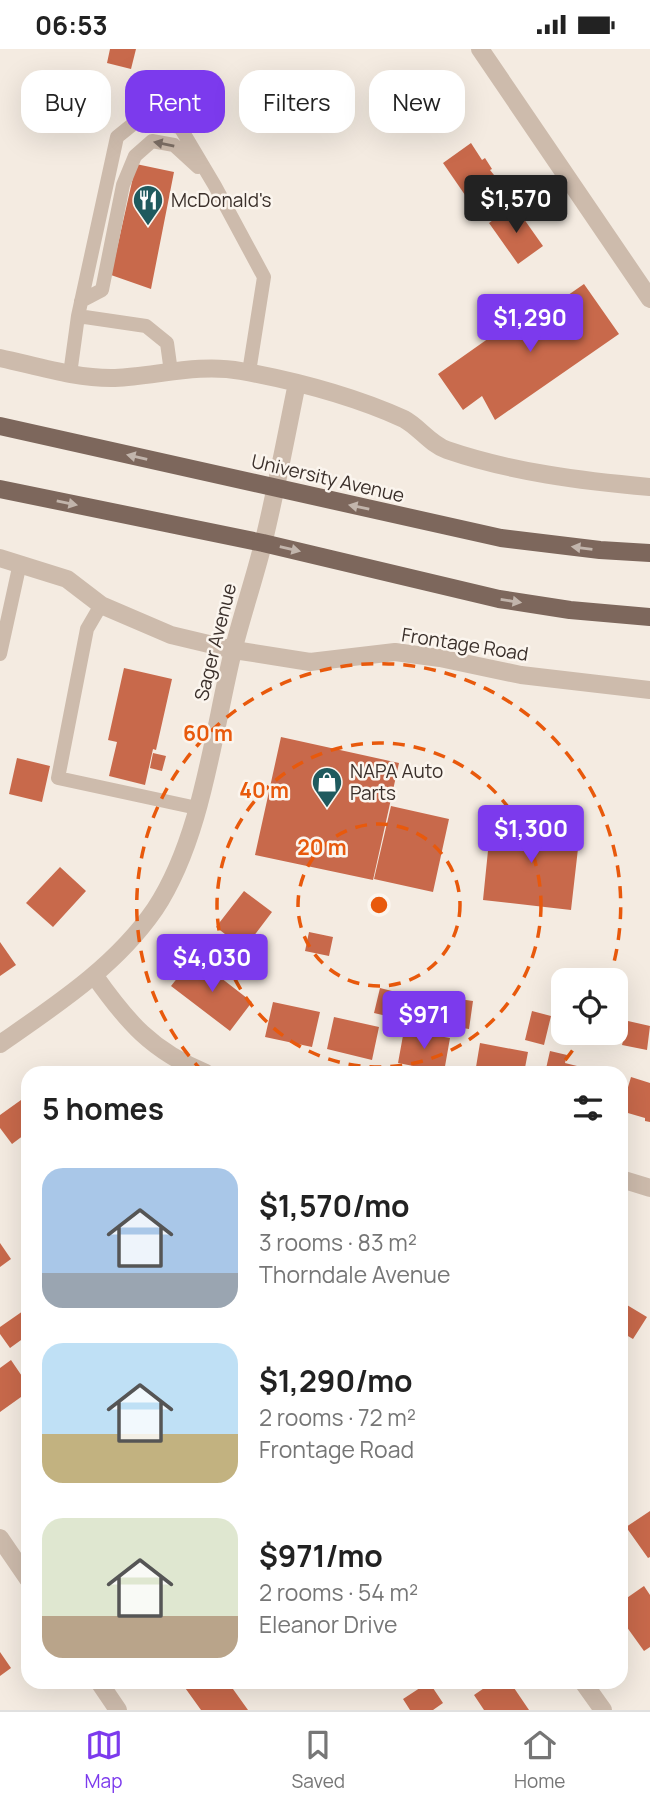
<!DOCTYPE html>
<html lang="en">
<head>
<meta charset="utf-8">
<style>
  body { margin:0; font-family:Manrope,sans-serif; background:#f6f6f6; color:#222; height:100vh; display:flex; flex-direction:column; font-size:26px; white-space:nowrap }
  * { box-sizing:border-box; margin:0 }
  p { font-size:23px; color:#767676 }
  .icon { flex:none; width:38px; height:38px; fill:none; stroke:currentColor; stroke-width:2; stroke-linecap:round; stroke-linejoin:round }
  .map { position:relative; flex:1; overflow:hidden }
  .panel { position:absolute; left:21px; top:1017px; width:607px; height:623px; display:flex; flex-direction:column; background:#fff; border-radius:21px; box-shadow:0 7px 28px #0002 }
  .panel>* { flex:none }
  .banner { position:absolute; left:21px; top:21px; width:609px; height:63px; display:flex; gap:14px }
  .tools { position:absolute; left:551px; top:919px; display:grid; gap:14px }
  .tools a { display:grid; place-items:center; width:77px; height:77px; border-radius:14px; background:#fff; box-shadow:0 7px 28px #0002; font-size:35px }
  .price { position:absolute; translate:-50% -60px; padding:0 16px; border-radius:7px; background:#7c3aed; color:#fff; font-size:23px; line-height:46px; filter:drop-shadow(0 2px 4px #0008) }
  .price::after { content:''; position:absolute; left:50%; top:42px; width:21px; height:16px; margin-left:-10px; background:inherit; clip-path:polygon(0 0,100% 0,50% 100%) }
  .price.active { background:#222; color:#fff }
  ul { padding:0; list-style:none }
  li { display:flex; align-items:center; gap:21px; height:175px; padding:0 21px }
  li span { display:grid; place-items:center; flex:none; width:196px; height:140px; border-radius:21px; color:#555 }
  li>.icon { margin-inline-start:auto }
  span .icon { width:84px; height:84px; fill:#fffc; stroke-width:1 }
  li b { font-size:30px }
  h2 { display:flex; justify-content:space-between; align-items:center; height:84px; padding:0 21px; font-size:30px }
  .pill { padding:0 24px; border-radius:21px; background:#fff; box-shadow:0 7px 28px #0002; font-size:24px; line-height:63px }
  .pill.active { background:#7c3aed; color:#fff }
  .status { display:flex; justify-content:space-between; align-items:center; height:49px; padding:0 35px; background:#fff; direction:ltr }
  .status svg { height:19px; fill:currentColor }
  .dock { display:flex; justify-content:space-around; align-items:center; height:98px; border-top:2px solid #e0e0e0; background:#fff; font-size:19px; color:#767676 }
  .dock a { display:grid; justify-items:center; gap:4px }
  .dock .active { color:#7c3aed }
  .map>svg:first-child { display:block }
</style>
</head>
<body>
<div class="status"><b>06:53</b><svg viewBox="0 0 49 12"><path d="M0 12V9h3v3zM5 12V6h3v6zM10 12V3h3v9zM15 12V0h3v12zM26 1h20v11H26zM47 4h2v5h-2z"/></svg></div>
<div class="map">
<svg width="650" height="1661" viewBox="0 0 650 1661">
  <rect width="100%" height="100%" fill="#f4ebe1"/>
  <path fill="#c8694b" d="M 110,0 L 136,0 L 131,20 L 107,14 Z
    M 471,94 L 482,111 L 485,109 L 492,120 L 490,121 L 494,126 L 465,146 L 443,114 Z
    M 136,115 L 174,123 L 151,240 L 111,226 Z
    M 514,156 L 543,197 L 518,215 L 489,174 Z
    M 584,235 L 619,285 L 495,371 L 482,347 L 463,361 L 438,325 L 519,268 L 525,276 Z
    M 124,619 L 172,630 L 156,701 L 153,700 L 145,736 L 109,727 L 117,693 L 108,691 Z
    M 281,688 L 399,714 L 373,831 L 255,806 Z
    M 153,704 L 166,707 L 162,722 L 150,719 Z
    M 17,709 L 50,717 L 42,753 L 9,745 Z
    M 391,757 L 449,770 L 433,843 L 374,830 Z
    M 491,772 L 580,782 L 571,861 L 483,851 Z
    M 60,818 L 86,842 L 53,878 L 26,854 Z
    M 244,842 L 272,863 L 244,900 L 216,878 Z
    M 309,883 L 333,888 L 329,907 L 305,902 Z
    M 0,893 L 16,916 L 0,927 Z
    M 194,908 L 252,953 L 230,982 L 171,937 Z
    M 380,939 L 400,944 L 395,969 L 374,964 Z
    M 560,943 L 564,944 L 564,974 L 554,972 Z
    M 452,949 L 473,952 L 469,980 L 449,977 Z
    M 273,953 L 320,963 L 312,998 L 265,988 Z
    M 532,962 L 551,967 L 544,996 L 525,991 Z
    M 334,968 L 379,978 L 372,1011 L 327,1000 Z
    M 628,972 L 650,977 L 647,1001 L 622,996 Z
    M 404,981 L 450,989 L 444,1023 L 398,1014 Z
    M 480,994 L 528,1003 L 524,1024 L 475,1024 Z
    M 550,1002 L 567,1006 L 565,1014 L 605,1024 L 545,1024 Z
    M 631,1028 L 650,1034 L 650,1073 L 645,1072 L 645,1069 L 621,1062 Z
    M 21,1051 L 28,1061 L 28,1083 L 12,1095 L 0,1079 L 0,1066 Z
    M 0,1194 L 11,1210 L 0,1218 Z
    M 627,1256 L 647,1268 L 633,1290 L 621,1283 L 621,1266 Z
    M 23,1262 L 28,1270 L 28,1286 L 10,1299 L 0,1285 L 0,1278 Z
    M 11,1311 L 28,1336 L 28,1343 L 0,1363 L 0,1319 Z
    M 650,1462 L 650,1508 L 648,1509 L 626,1478 Z
    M 644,1537 L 650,1546 L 650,1598 L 644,1602 L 621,1570 L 621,1553 Z
    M 0,1603 L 11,1619 L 0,1627 Z
    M 187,1633 L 228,1633 L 248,1661 L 201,1661 L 183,1636 Z
    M 429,1633 L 443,1654 L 433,1661 L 410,1661 L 403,1650 Z
    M 493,1633 L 510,1633 L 529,1661 L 484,1661 L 474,1646 Z"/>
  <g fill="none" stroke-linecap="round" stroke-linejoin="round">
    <path stroke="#cdbbac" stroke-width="14" d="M 81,252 L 102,241 L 123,136 L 135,107 L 152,92 L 174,96 L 198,118
      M 78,267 L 146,277 L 167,294 L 171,323
      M 70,325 L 78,267 L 117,88 L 138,71 L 180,78 L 215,137 L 264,228 L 249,323
      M 101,556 L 87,580 L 58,729 L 197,759
      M 0,605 L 20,514"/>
    <path stroke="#cdbbac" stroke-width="18" d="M 480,0 L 650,250
      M 0,309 C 37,317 77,330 115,329 C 157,327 199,314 241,322 C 296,332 353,347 404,370 C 419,378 430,395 447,401 C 511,423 582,432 650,438
      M 0,509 L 67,530 L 101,556 L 171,586 L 234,601 L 310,613 L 395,603 L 440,609 L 521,626 L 650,641
      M 94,926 C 127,973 152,1002 206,1024
      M 0,995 C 56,956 116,917 155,860 C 202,789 213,684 233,602 C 242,566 254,531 263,495 C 276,442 286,388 297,334
      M 621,1130 L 650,1139
      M 0,1489 L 28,1530
      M 99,1633 L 118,1661
      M 583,1633 L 603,1661"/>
    <path stroke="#7d675c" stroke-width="18" d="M 0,377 L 501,489 L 600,501 L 650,504
      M 0,440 L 263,494 L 499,550 L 570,561 L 650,568"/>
  </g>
  <defs><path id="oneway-solid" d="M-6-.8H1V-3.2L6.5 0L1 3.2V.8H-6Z" transform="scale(1.75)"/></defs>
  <use fill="#7d6f65" href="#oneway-solid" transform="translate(164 95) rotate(-168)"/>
  <g fill="#c2b5ac">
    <use href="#oneway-solid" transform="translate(137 408) rotate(-167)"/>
    <use href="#oneway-solid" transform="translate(67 454) rotate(12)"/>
    <use href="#oneway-solid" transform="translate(359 458) rotate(-168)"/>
    <use href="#oneway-solid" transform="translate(582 499) rotate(-173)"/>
    <use href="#oneway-solid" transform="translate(290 500) rotate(13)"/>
    <use href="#oneway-solid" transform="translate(511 552) rotate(9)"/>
  </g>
  <g fill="none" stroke="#e8590c" stroke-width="3.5" stroke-dasharray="12 9">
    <circle cx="379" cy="856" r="81"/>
    <circle cx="379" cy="856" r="162"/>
    <path d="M584 984A242 242 0 0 1 555 1023M203 1023A242 242 0 1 1 609 931"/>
  </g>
  <defs>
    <g id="restaurant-pin" transform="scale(1.575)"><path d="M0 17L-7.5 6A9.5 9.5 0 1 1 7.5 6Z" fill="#1f5a5e" stroke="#fbf5ee"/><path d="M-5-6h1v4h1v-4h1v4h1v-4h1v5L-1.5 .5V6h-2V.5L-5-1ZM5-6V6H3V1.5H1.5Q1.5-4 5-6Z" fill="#fff"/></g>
    <g id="shop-pin" transform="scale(1.575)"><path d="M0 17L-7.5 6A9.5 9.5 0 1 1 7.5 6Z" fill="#1f5a5e" stroke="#fbf5ee"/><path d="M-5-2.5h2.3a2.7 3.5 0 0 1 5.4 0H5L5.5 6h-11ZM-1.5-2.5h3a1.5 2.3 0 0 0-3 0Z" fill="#fff"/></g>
  </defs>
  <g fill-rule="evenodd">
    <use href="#restaurant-pin" x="148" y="151"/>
    <use href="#shop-pin" x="327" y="733"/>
  </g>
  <g text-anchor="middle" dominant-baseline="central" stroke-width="5" stroke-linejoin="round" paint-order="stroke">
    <g font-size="19" fill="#3b302b" stroke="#fbf5ee" text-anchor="start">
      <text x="171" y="151">McDonald's</text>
      <text x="350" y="722">NAPA Auto<tspan x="350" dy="22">Parts</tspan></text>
    </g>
    <g font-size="19" fill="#3b302b" stroke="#fbf5ee">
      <text transform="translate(328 429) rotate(13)">University Avenue</text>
      <text transform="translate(215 593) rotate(-76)">Sager Avenue</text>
      <text transform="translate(465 595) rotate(9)">Frontage Road</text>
    </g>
  </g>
  <circle cx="379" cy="856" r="10" fill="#e8590c" stroke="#fbf5ee" stroke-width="3.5"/>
  <g font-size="21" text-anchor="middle" font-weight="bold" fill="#e8590c" stroke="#fbf5ee" stroke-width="5" stroke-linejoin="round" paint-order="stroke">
    <text x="208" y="692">60 m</text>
    <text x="264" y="749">40 m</text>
    <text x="322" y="806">20 m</text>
  </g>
</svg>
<div class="tools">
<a><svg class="icon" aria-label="locate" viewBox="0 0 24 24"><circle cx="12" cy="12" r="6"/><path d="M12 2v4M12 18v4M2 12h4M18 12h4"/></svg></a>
</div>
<b class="price active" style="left:516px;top:186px">$1,570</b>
<b class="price" style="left:530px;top:305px">$1,290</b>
<b class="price" style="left:531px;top:816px">$1,300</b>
<b class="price" style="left:212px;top:945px">$4,030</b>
<b class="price" style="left:424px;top:1002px">$971</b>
<div class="banner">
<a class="pill">Buy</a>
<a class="pill active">Rent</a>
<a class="pill">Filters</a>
<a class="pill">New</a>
</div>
<section class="panel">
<h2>5 homes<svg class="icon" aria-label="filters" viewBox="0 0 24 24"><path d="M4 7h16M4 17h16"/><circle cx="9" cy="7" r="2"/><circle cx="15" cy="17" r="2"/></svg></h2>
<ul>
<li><span style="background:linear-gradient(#a9c7e8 75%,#9aa5b1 0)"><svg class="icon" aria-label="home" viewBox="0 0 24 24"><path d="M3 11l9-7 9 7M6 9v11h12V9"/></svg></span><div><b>$1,570/mo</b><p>3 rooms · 83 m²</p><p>Thorndale Avenue</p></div></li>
<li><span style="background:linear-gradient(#bfe0f5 65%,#c2b280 0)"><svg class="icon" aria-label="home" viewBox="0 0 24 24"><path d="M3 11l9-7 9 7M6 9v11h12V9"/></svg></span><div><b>$1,290/mo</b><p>2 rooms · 72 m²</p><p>Frontage Road</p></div></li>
<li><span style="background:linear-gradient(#dfe7d0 70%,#b9a48a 0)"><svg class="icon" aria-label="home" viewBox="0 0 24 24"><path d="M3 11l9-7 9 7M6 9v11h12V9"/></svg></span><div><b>$971/mo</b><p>2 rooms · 54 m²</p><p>Eleanor Drive</p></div></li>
</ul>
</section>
</div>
<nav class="dock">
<a class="active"><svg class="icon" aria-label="map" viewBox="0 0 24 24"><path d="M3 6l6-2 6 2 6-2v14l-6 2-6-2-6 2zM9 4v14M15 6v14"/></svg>Map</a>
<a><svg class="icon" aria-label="saved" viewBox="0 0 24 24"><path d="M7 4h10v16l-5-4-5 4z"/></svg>Saved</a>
<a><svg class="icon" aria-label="home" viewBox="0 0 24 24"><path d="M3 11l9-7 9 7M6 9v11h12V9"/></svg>Home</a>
</nav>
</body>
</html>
